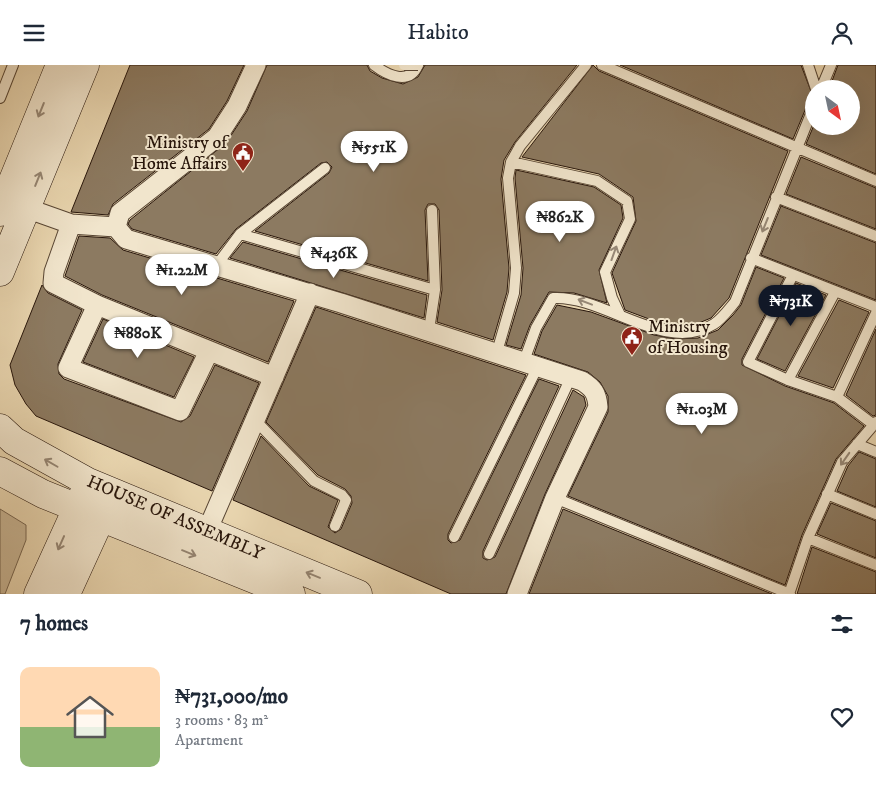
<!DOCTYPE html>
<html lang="en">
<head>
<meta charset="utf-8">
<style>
  body { margin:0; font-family:"IM FELL DW Pica",serif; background:#f6f6f7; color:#1f2937; height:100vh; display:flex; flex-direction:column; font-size:19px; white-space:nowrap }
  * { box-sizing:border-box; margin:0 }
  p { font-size:16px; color:#747a83 }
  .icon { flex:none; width:28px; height:28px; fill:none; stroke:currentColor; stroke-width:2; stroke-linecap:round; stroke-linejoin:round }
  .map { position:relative; height:529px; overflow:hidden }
  .side { display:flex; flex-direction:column; background:#fff; flex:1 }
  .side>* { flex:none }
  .needle { width:32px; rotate:147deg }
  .tools { position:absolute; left:805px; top:15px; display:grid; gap:10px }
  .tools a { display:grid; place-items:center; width:55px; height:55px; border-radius:50%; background:#fff; box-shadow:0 5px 20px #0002; font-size:25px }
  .price { position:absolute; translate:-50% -42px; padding:0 11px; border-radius:18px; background:#fff; color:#222; font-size:16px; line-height:32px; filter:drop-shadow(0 1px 2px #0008) }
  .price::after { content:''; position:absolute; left:50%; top:30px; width:15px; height:11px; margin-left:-8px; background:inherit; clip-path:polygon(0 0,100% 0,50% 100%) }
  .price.on { background:#111827; color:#fff }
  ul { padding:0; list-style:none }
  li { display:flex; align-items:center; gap:15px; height:125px; padding:0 20px }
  li span { display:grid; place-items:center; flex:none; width:140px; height:100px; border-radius:10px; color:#555 }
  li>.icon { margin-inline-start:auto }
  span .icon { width:60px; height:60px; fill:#fffc; stroke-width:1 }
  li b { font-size:21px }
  h2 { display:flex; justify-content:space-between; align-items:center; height:60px; padding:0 20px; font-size:21px }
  header { display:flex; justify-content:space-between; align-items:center; height:65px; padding:0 20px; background:#fff; font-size:22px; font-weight:600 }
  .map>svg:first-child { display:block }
</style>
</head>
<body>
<header><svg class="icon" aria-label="menu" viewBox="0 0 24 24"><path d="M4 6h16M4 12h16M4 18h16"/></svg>Habito<svg class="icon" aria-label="person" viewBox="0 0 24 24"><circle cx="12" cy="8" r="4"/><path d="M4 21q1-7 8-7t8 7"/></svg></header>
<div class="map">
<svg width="876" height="529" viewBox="0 0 876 529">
  <rect width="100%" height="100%" fill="#ead7b1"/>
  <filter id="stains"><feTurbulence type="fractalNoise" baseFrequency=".004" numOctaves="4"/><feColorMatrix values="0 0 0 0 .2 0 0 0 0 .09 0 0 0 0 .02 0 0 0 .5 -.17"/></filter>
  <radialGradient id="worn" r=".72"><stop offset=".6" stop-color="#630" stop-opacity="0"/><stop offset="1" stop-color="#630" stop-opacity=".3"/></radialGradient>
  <path fill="#c9b695" stroke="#786650" d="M 0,444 L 26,460 L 26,475 L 5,529 L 0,529 Z"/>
  <path fill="#8c7a61" stroke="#27150b" d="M 130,0 L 244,0 L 227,36 L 209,64 L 113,139 L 108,150 L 71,147 Z
    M 267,0 L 367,0 L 370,6 L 382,13 L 403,19 L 418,12 L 425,0 L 577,0 L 515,77 L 504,95 L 501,114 L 509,203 L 507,227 L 493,275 L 437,257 L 442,225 L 439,145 L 435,139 L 428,139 L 425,145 L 428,216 L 255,166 L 329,108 L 332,102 L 327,97 L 321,98 L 236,164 L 216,189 L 132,164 L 128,159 L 130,155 L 226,78 L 247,46 Z
    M 593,0 L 599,6 L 788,86 L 729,233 L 711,253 L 694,260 L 676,261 L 657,257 L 625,245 L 612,208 L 636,156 L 633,132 L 599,109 L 522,92 Z
    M 620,0 L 801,0 L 814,34 L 808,38 L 793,74 Z
    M 838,0 L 876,0 L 876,109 L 806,79 L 814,60 L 851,61 L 851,24 L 829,24 Z
    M 801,92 L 876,123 L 876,164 L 786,129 Z
    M 516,105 L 594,122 L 621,140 L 623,153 L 599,205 L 607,238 L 574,228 L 549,227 L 530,260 L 521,284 L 506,280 L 521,230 L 523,203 L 515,113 Z
    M 781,141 L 876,178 L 876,235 L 761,190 Z
    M 79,171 L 110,173 L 123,185 L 294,236 L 268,297 L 102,230 L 65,211 Z
    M 243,177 L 427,230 L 424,253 L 230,193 Z
    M 756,202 L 784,213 L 742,294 L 742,300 L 785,321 L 834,338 L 864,361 L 836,394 L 802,470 L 785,520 L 568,431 L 608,347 L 608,331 L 600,317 L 588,307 L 534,289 L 542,266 L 557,240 L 591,247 L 654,270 L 676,274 L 698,273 L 718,265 L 733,250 L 741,240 Z
    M 796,218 L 826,230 L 785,306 L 757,294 Z
    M 42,220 L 48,228 L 82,245 L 58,299 L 59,309 L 64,314 L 181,357 L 190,351 L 215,300 L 259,318 L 212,426 L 36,351 L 26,339 L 15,320 L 10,300 Z
    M 839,235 L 869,247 L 833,323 L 798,311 Z
    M 316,242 L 526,310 L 448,469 L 448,475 L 451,478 L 460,475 L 539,314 L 559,321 L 483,486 L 483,493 L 487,495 L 495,492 L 573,325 L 584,332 L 586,340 L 545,429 L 506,529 L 451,529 L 233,435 L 261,371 L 309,421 L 338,435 L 328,462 L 335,468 L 341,464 L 352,438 L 351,431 L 345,424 L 318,410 L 266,357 Z
    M 103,254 L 194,292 L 174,332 L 83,297 Z
    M 876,264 L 876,350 L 873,351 L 846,330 Z
    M 859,387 L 876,394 L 876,442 L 837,426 L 848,401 Z
    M 831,438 L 876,456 L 876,493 L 817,469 Z
    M 563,444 L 772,529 L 529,529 Z
    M 812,482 L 876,507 L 876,529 L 797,529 Z"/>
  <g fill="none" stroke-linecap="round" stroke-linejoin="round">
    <g stroke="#584634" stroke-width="12">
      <path id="lane" d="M 374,0 C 387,10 409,21 418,0
        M 602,0 L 876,116
        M 808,0 L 816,24
        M 821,24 L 831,0
        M 0,33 L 13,0
        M 511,97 L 597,116 L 627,136 L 630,154 L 605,207 L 612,233 L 620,250
        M 776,132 L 876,171
        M 240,169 L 435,225
        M 751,193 L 876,242
        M 216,201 L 240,169 L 325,103
        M 793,210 L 748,297 L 788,315 L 837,332 L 874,360
        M 429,265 L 435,225 L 432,145
        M 497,287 L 514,228 L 516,203 L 508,113 L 511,97 L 520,81 L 586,0
        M 524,296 L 536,263 L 553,233 C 605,230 665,290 714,259 C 722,254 729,244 735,237 L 814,41
        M 788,315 L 835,227
        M 837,332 L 876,248
        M 255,355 L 314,416 L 342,430 L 346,435 L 335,461
        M 857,379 L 876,387
        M 827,429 L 876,449
        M 555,433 L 790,529
        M 454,472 L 538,301
        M 808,473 L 876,500
        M 489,489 L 571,312
        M 789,529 L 808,473 L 842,397 L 876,357"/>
    </g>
    <g stroke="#584634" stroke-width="21">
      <path id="street" d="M 256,0 L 237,41 L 217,72 L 120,148 L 116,162 L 126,174 L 341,238 L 582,316 C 593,323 597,328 598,342 L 555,433 L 517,529
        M 26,143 L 71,159
        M 116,162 L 71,159 L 54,207 L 53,218 L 97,240 L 274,312
        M 97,240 L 68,303 L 180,346 L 209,286
        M 207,466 L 310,228"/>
    </g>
    <g stroke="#27150b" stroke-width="29">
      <path id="secondary" d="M 0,147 L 60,0
        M 0,207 L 85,0
        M 0,363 L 14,376 L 88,417 L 358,529
        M 0,406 L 43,429 L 291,529
        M 38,529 L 85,426
        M 66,529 L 108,437"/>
    </g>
    <use href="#lane" stroke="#f1e5cc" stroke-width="10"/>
    <use href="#street" stroke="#f1e5cc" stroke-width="19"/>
    <use href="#secondary" stroke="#f1e5cc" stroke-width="28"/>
    <g stroke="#584634" stroke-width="12" stroke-linecap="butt">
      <path id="lane-bridge" d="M 404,0 L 418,0"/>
    </g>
    <use href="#lane-bridge" stroke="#f1e5cc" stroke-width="10"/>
  </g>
  <defs><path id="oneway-shaft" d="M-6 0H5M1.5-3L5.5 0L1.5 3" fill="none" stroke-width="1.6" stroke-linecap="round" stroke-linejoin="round" transform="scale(1.25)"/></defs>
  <g stroke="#968775">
    <use href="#oneway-shaft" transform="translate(41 45) rotate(112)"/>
    <use href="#oneway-shaft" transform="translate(38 114) rotate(-68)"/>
    <use href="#oneway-shaft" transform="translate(765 160) rotate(112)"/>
    <use href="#oneway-shaft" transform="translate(614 188) rotate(-70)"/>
    <use href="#oneway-shaft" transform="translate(585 237) rotate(-159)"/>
    <use href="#oneway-shaft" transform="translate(845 394) rotate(125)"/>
    <use href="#oneway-shaft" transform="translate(51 398) rotate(-150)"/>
    <use href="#oneway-shaft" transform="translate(61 478) rotate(114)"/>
    <use href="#oneway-shaft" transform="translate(189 488) rotate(22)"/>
    <use href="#oneway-shaft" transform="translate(313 510) rotate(-158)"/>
  </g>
  <defs>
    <g id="civic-pin" transform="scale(1.125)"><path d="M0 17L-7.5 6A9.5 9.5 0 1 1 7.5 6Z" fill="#8f2418" stroke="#f1e5cc"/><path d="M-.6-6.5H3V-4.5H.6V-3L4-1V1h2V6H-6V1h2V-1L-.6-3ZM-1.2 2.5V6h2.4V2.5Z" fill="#fff"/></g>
  </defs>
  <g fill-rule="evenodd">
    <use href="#civic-pin" x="243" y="88"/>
    <use href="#civic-pin" x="632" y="272"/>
  </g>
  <g text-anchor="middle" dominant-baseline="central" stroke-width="4" stroke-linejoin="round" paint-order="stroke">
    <g font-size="18" fill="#27150b" stroke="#f1e5cc" text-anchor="end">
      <text x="227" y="78">Ministry of<tspan x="227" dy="21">Home Affairs</tspan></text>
      <text x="648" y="262" text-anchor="start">Ministry<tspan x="648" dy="21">of Housing</tspan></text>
    </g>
    <g font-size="18" fill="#27150b" stroke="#f1e5cc">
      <text transform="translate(175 453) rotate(23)">HOUSE OF ASSEMBLY</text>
    </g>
  </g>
  <rect width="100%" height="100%" filter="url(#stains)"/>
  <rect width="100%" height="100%" fill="url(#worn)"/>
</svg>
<div class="tools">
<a><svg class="needle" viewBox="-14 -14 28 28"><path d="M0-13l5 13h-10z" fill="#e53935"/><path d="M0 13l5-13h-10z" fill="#747a83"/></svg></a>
</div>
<b class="price" style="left:374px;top:108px">₦551K</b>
<b class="price" style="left:560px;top:178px">₦862K</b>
<b class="price" style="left:334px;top:214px">₦436K</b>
<b class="price" style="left:182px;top:231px">₦1.22M</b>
<b class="price on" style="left:791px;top:262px">₦731K</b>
<b class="price" style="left:138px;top:294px">₦880K</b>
<b class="price" style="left:702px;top:370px">₦1.03M</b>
</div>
<section class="side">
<h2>7 homes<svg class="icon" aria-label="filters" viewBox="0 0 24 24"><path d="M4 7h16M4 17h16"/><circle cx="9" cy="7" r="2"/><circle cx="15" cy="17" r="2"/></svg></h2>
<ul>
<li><span style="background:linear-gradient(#ffd9b3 60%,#8fb573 0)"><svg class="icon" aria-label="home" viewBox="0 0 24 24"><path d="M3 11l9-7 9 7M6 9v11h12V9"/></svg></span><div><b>₦731,000/mo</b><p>3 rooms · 83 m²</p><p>Apartment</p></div><svg class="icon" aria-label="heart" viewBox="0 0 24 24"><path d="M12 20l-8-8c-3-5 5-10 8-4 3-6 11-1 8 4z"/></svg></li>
</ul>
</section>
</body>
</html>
